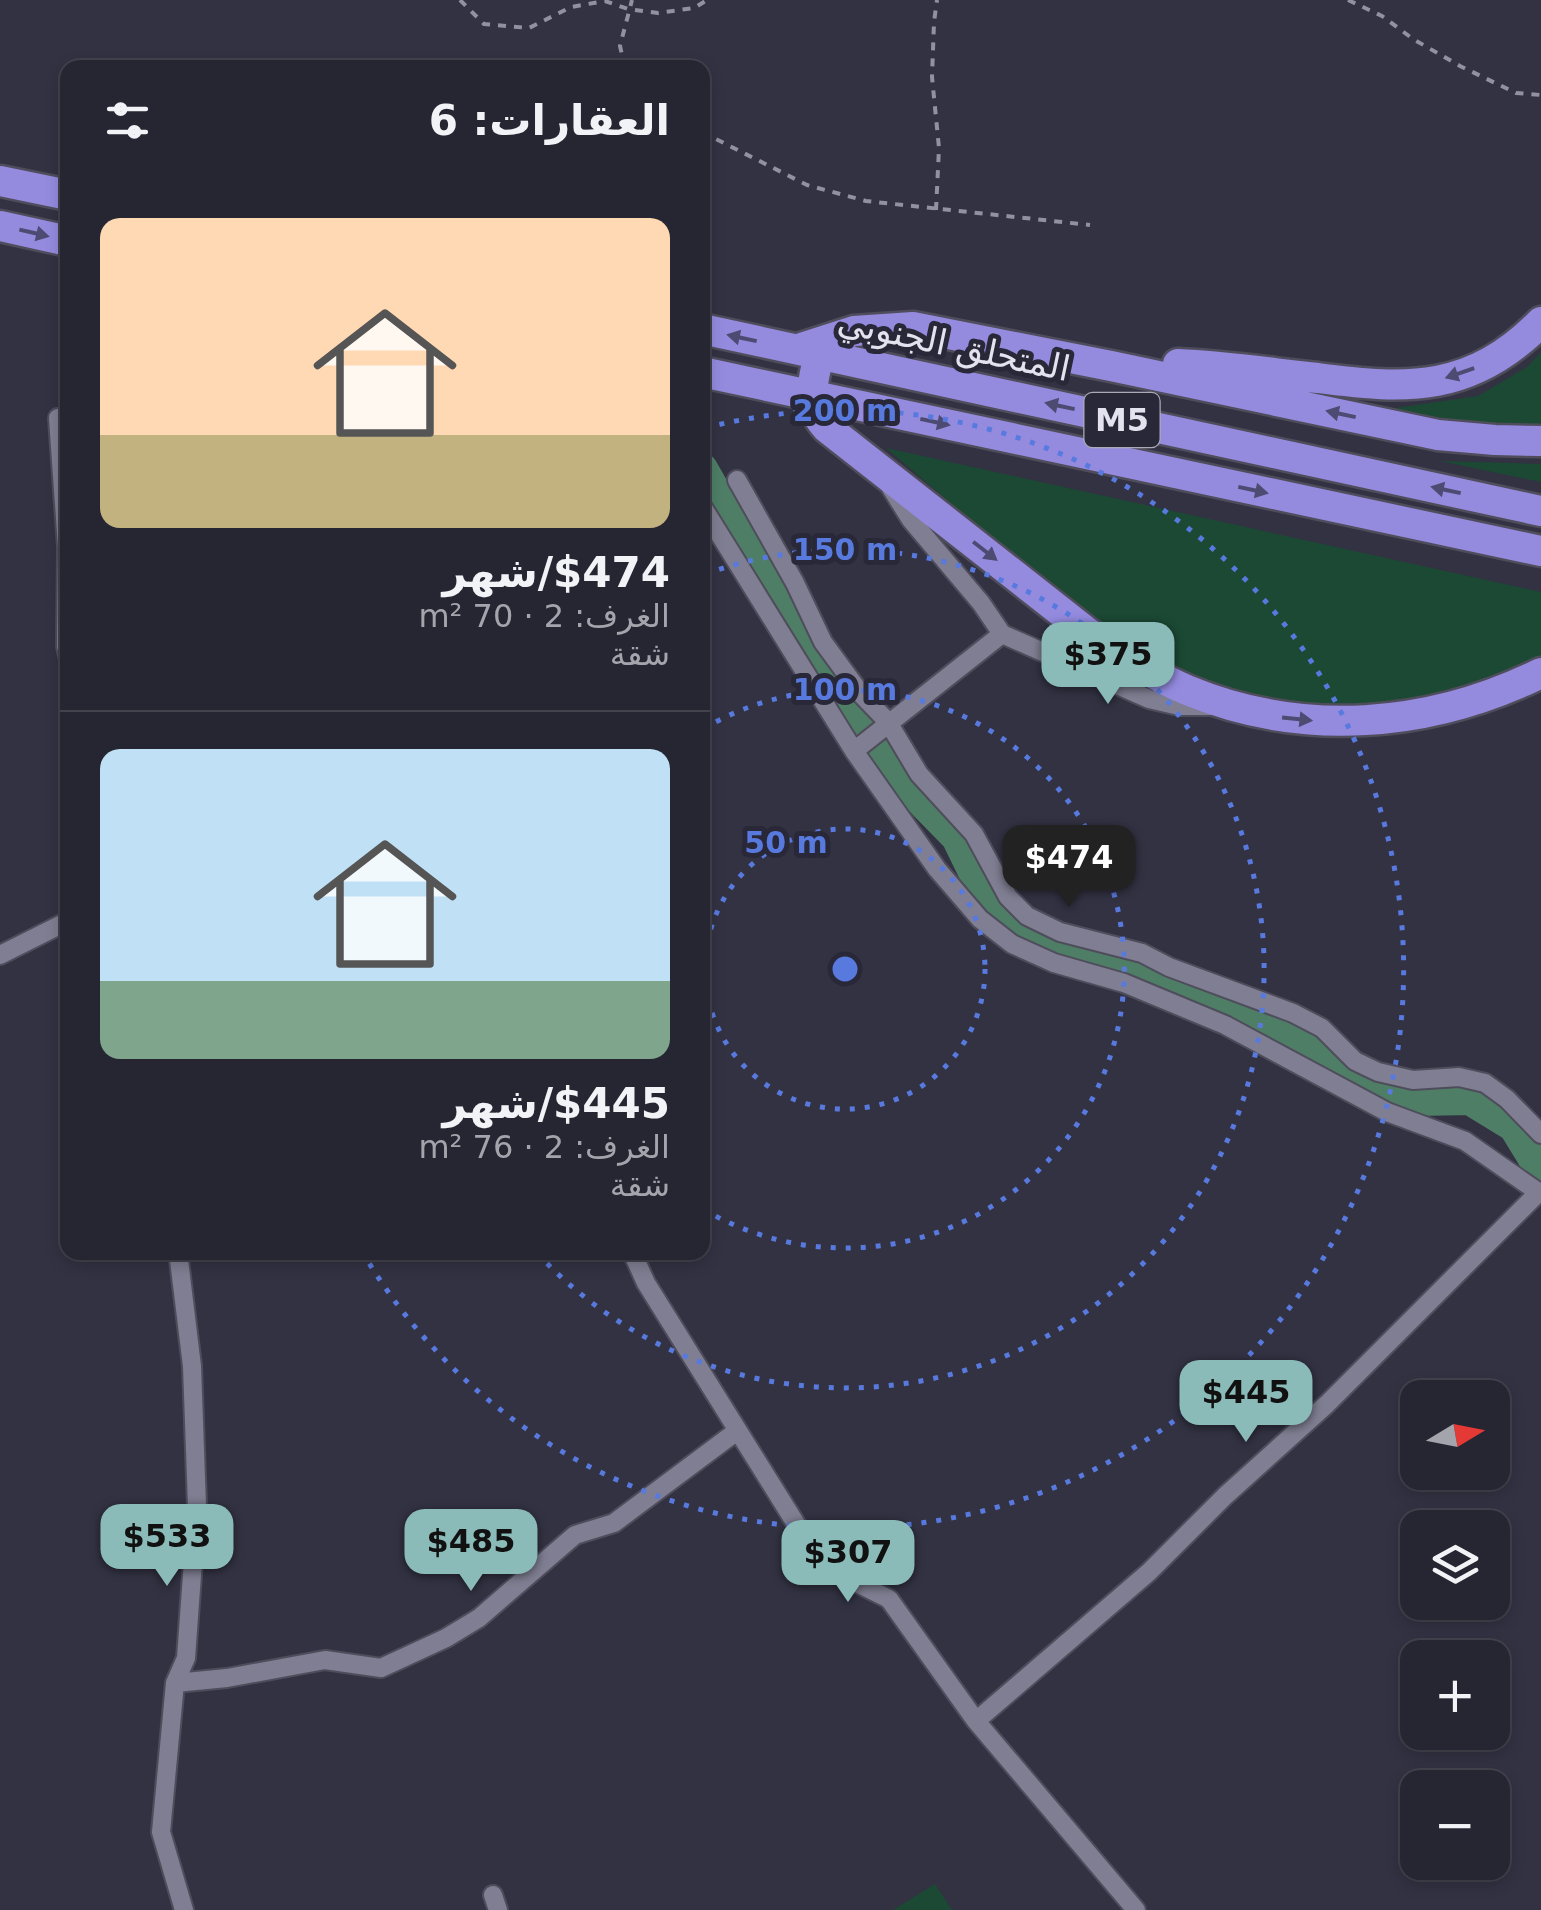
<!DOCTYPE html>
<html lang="ar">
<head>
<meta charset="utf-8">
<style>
  body { margin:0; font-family:"DejaVu Sans",Cairo,sans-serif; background:#32323e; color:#f1f3f6; direction:rtl; height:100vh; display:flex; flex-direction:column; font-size:38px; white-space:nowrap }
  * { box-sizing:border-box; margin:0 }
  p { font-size:32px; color:#a4a5ac }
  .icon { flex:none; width:55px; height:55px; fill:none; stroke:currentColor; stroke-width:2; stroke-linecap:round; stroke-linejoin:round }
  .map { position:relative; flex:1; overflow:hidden; direction:ltr }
  .drawer { position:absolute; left:60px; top:60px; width:650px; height:1200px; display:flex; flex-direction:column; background:#262632; border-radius:20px; box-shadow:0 5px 15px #0003,0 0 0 2px #42434d; direction:rtl }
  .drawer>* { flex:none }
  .needle { width:65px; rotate:80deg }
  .tools { position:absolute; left:1400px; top:1380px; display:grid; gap:20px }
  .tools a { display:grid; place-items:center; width:110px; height:110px; border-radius:20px; background:#262632; box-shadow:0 5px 15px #0003,0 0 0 2px #42434d; font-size:50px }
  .price { position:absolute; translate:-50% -85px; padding:0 22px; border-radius:20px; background:#8bbbb9; color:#111; font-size:32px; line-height:65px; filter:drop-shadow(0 2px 5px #0008) }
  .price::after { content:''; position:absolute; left:50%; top:60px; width:30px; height:22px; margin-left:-15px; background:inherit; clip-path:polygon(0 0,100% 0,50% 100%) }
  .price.active { background:#222; color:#fff }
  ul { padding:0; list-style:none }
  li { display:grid; align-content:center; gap:20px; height:530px; padding:0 40px }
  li+li { border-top:2px solid #42434d }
  li span { display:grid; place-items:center; height:310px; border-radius:20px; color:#555 }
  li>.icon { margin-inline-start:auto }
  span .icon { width:180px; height:180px; fill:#fffc; stroke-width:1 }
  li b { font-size:42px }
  h2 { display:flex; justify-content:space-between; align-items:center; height:120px; padding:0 40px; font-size:42px }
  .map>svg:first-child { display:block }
</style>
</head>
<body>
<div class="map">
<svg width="1541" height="1910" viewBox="0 0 1541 1910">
  <rect width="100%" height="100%" fill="#333243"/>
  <path fill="#1b4934" d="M 1541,352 L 1541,433 L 1320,405 L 1395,408 L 1478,396 L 1527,367 Z
    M 886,448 L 1541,592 L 1541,660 L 1465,690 L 1388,707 L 1293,704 L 1234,691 L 1191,674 L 1138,649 L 1020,562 Z
    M 1440,461 L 1541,464 L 1541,482 Z
    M 935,1884 L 952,1910 L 893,1910 Z"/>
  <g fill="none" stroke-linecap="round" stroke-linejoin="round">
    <path stroke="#4e7f66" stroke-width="32" d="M 702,469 L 723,506 L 743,534 L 779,592 L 801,644 L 910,789 L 957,837 L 977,878 L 1012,924 L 1066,950 L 1122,961 L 1167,977 L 1225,1008 L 1297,1033 L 1335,1070 L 1369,1090 L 1416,1100 L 1470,1099 L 1514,1126 L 1541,1170"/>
    <g stroke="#4f4d5c" stroke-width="22">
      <path id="street" d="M 58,418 L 67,547 L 66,646 L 68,655
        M 737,480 L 795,583 L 823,642 L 861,694 L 888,722 L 919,774 L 974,834 L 1008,897 L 1027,916 L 1060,932 L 1142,953 L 1169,967 L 1293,1013 L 1322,1028 L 1355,1061 L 1378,1072 L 1413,1080 L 1459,1077 L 1485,1083 L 1507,1099 L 1541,1134
        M 891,488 L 911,520 L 981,603 L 1002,634 L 1149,699 L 1179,706 L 1213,706
        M 702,506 L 854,751 L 937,869 L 980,919 L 1012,944 L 1054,963 L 1124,983 L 1225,1025 L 1387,1112 L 1465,1141 L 1541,1194
        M 854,751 L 1002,634
        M 0,955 L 68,921
        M 178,1252 L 192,1366 L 197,1506 L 186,1658 L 175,1683 L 161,1832 L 184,1910
        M 632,1252 L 646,1283 L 811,1548 L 861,1585 L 889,1599 L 976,1721 L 1136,1910
        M 175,1683 L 227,1678 L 325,1660 L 381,1668 L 446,1638 L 479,1618 L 575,1535 L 614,1523 L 737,1431
        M 976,1721 L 1149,1572 L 1225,1496 L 1327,1404 L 1539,1192
        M 493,1895 L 498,1910"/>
    </g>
    <g stroke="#4f4d5c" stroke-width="35">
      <path id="highway" d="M 0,181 L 68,195
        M 0,226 L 68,241
        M 702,329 L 1541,511
        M 798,349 L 854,331 L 913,327 L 1111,366 L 1438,435 L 1495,440 L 1541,441
        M 819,354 C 813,384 804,403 827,428 L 1088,633 C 1119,654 1152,675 1187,690 C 1303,738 1429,728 1541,673
        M 1178,364 C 1225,366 1271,373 1318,378 C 1409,390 1472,392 1541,322
        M 702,372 L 1541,551"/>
    </g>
    <path stroke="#92919f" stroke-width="4" stroke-dasharray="8 8" stroke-linecap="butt" d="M 460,0 L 484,24 L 529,28 L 571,7 L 605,1 L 628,9 L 658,13 L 694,8 L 707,0
      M 1348,0 L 1382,16 L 1413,39 L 1460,66 L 1516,93 L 1541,95
      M 625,68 L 620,46 L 632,0
      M 702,132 L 807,185 L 866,201 L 1090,225
      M 936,210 L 939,148 L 932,77 L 934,22 L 937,0"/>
    <use href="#street" stroke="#7f7e92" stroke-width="18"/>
    <use href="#highway" stroke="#948bdf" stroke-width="30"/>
  </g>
  <defs><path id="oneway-solid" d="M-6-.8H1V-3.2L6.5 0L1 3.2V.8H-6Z" transform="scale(2.5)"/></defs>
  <g fill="#4e4b72">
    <use href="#oneway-solid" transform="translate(34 233) rotate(13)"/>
    <use href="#oneway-solid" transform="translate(742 338) rotate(-168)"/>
    <use href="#oneway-solid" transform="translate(1460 373) rotate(161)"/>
    <use href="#oneway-solid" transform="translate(1060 406) rotate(-168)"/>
    <use href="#oneway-solid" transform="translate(1341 414) rotate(-168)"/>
    <use href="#oneway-solid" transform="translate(935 422) rotate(12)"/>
    <use href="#oneway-solid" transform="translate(1253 490) rotate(12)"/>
    <use href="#oneway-solid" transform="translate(1446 490) rotate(-168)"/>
    <use href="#oneway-solid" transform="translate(985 551) rotate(38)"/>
    <use href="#oneway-solid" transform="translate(1297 719) rotate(6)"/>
  </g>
  <g fill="none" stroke="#587adf" stroke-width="5" stroke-dasharray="5 10">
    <circle cx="845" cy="969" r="140"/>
    <path d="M703 729A279 279 0 1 1 703 1209"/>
    <path d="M705 574A419 419 0 1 1 539 1255"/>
    <path d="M705 428A559 559 0 1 1 363 1253"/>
  </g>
  <g text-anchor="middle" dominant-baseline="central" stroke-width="10" stroke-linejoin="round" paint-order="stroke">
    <rect fill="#292838" stroke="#abaab7" stroke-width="2.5" x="1084.5" y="393" width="75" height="54" rx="8"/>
    <g font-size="32" font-weight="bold" fill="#e3e2ee">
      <text x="1122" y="420">M5</text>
    </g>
    <g font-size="35" fill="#e3e2ee" stroke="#292838">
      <text transform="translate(954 345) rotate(12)">المتحلق الجنوبي</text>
    </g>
  </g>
  <circle cx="845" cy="969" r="15" fill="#587adf" stroke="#292838" stroke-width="5"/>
  <g font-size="30" text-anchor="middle" font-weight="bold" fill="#587adf" stroke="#292838" stroke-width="10" stroke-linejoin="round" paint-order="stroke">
    <text x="845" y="421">200 m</text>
    <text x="845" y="560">150 m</text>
    <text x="845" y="700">100 m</text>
    <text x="786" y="853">50 m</text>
  </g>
</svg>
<div class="tools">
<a><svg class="needle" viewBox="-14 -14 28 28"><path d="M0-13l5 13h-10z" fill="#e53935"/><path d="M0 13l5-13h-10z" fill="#a4a5ac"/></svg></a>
<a><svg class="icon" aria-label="layers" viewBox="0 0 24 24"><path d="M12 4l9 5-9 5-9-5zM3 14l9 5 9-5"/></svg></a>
<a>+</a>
<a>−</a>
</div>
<b class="price" style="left:1108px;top:707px">$375</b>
<b class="price active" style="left:1069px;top:910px">$474</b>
<b class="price" style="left:1246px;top:1445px">$445</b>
<b class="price" style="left:167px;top:1589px">$533</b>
<b class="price" style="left:471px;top:1594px">$485</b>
<b class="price" style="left:848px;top:1605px">$307</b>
<section class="drawer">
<h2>العقارات: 6<svg class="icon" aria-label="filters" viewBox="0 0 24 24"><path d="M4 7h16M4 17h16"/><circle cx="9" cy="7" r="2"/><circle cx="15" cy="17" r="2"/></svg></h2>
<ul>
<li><span style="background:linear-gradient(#ffd9b3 70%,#c2b280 0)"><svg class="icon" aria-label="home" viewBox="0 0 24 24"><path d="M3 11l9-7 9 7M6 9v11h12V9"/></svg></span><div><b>$474/شهر</b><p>الغرف: 2 · 70 m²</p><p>شقة</p></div></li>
<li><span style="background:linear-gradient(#bfe0f5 75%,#7fa58c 0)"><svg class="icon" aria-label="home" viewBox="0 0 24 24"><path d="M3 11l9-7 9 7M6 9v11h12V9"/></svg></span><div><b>$445/شهر</b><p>الغرف: 2 · 76 m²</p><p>شقة</p></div></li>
</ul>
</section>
</div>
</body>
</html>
